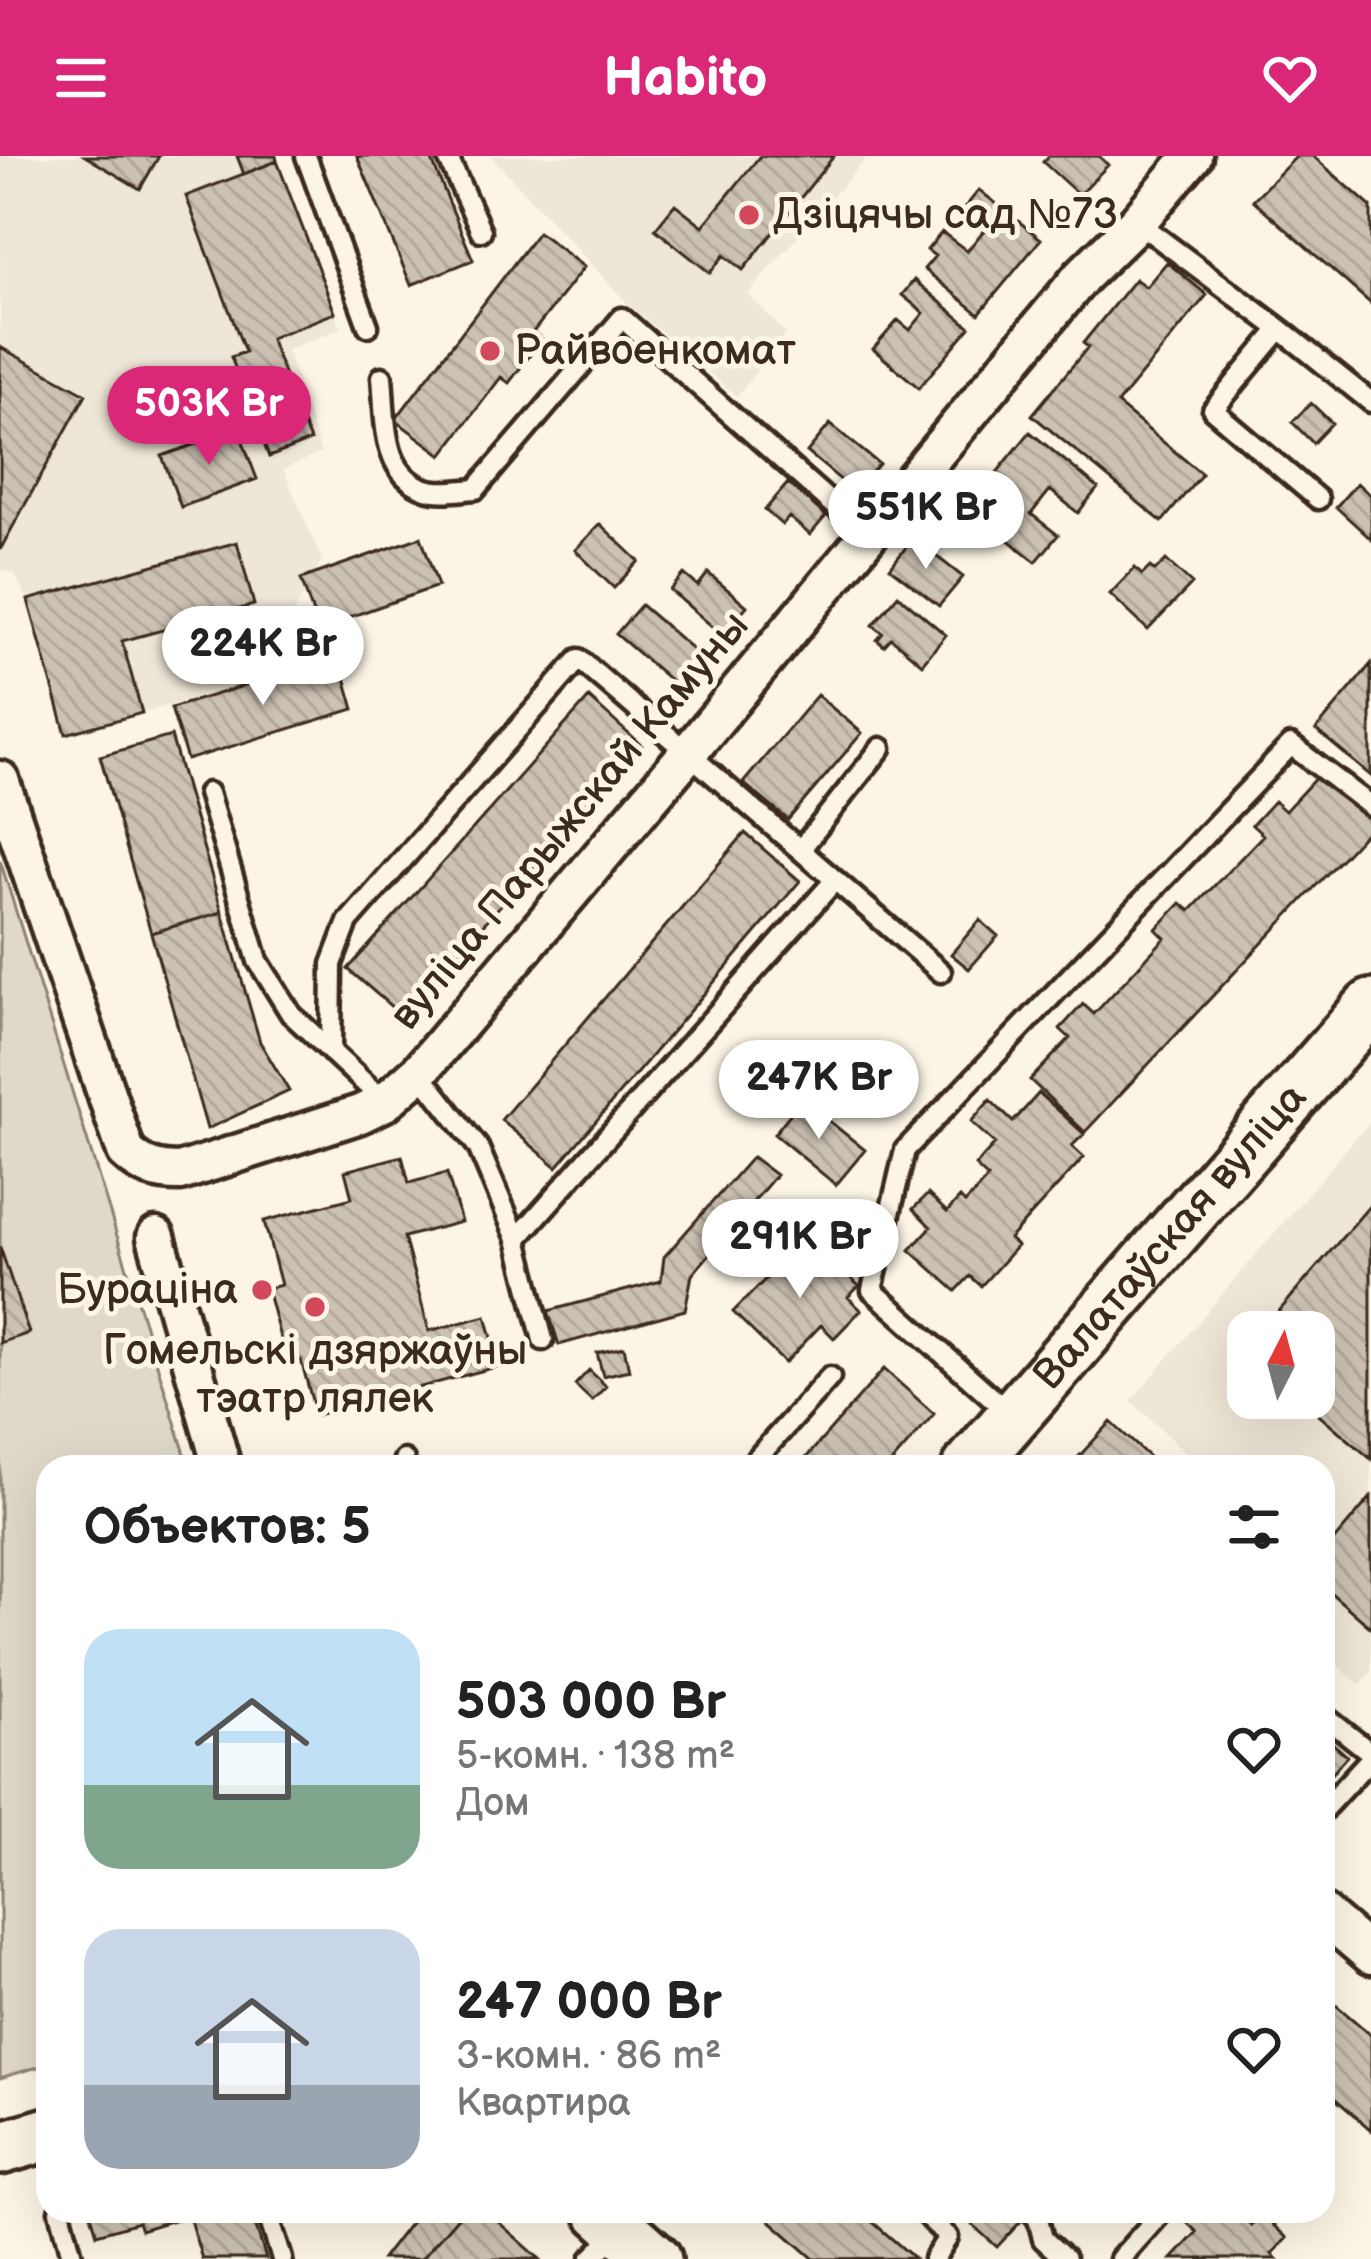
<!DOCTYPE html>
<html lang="ru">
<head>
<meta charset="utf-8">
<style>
  body { margin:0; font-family:"Balsamiq Sans",sans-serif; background:#f2f2f2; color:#222; height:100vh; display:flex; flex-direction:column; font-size:45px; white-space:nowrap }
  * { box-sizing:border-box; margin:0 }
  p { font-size:39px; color:#767676 }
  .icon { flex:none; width:66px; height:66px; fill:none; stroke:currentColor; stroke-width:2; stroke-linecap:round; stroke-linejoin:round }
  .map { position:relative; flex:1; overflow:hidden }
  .details { position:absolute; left:36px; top:1299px; width:1299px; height:768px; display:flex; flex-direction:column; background:#fff; border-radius:36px; box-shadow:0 12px 48px #0002 }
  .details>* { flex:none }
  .needle { width:78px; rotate:6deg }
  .buttons { position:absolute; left:1227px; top:1155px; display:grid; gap:24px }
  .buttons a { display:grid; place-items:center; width:108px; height:108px; border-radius:24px; background:#fff; box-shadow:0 12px 48px #0002; font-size:60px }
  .price { position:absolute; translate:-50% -102px; padding:0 27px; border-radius:42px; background:#fff; color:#222; font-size:39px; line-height:78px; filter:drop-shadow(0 3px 6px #0008) }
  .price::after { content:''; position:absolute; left:50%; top:72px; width:36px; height:27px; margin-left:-18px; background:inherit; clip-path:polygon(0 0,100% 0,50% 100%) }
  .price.on { background:#db2777; color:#fff }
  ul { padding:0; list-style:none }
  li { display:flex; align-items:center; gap:36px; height:300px; padding:0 48px }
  li span { display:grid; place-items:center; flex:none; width:336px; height:240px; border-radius:36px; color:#555 }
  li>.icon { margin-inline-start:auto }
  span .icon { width:144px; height:144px; fill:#fffc; stroke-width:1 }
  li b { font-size:51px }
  h2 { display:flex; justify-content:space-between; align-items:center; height:144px; padding:0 48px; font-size:51px }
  header { display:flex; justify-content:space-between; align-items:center; height:156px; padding:0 48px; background:#db2777; color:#fff; font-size:54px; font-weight:700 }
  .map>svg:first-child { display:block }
</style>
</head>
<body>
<header><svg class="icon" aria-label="menu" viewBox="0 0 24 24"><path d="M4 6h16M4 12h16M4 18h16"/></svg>Habito<svg class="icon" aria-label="heart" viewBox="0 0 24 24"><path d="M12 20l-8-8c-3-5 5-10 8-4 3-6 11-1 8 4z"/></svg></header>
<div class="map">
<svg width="1371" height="2103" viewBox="0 0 1371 2103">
  <defs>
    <pattern id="building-back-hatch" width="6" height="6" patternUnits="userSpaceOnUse" patternTransform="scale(3)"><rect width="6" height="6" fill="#ccc2b3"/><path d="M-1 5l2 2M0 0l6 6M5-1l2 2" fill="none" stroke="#b0a79a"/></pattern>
  </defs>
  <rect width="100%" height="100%" fill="#fcf5e5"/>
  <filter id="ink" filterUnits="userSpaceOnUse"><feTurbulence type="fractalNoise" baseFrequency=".00833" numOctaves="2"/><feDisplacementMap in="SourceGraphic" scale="24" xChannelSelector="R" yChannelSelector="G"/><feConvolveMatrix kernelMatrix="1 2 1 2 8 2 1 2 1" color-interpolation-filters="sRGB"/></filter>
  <g filter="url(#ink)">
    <path fill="#eee6d6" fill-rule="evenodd" d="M 0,0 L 237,0 L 244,17 L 277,5 L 341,172 L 287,194 L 321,297 L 283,313 L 322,404 L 258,525 L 66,578 L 28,444 L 15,419 L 0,413 Z
      M 491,0 L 868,0 L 748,138 L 786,178 L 737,240 L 627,147 Z
      M 1371,964 L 1371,1517 L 1360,1528 L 1323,1498 L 1323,1311 L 1202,1311 L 1131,1245 ZM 1248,1176 L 1314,1176 L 1314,1242 L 1248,1242 Z"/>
    <path fill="#e0d8c8" stroke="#8e8173" stroke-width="3" d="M 0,704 L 189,1311 L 48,1311 L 48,1908 L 0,1922 Z"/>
    <path fill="url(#building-back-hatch)" stroke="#3b2a1e" stroke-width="3" d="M 85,0 L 159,0 L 140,33 Z
      M 237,0 L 276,0 L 277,5 L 244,18 Z
      M 357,0 L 430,0 L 473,104 L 411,129 Z
      M 760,0 L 834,0 L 743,114 L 724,99 L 710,117 L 655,73 L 675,48 L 703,70 Z
      M 1049,0 L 1099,0 L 1108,9 L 1079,39 L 1043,6 Z
      M 1297,0 L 1313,0 L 1371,51 L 1371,148 L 1253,44 Z
      M 277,5 L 335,157 L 270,182 L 310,285 L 269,301 L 231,201 L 245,196 L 186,40 Z
      M 979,34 L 1041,83 L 979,158 L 924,113 L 935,100 L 927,94 L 942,76 L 967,95 L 985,73 L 962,55 Z
      M 538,76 L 584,111 L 533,176 L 542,183 L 509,227 L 501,221 L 442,299 L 395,264 Z
      M 1167,106 L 1207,139 L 1117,248 L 1202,318 L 1162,366 L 1032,259 L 1088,191 L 1083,187 L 1135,123 L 1146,131 Z
      M 914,124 L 970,171 L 919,232 L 873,193 L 898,164 L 910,174 L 924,157 L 902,139 Z
      M 0,191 L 86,238 L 0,394 Z
      M 1311,247 L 1332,267 L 1313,287 L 1292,266 Z
      M 830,268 L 879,308 L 855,336 L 807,296 Z
      M 238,273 L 257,323 L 181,351 L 162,300 Z
      M 1030,276 L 1098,332 L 1078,357 L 1050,334 L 1031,358 L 1058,379 L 1036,406 L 968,352 Z
      M 788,327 L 826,360 L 810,379 L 789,361 L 782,369 L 765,354 Z
      M 1357,327 L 1371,340 L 1371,383 L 1336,351 Z
      M 600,368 L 639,405 L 614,432 L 575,394 Z
      M 421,381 L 438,430 L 318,472 L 301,423 Z
      M 913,382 L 963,421 L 939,450 L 890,412 Z
      M 237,386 L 254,449 L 122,485 L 142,557 L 66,578 L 28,444 Z
      M 1166,404 L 1192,428 L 1148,474 L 1110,438 L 1135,412 L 1142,419 L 1150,411 L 1155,415 Z
      M 708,417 L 747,450 L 722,479 L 670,434 L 684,418 L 698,430 Z
      M 898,439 L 946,479 L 922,508 L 891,482 L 884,490 L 877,484 L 883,477 L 873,469 Z
      M 641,449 L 704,503 L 679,532 L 616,478 Z
      M 339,501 L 354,553 L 187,604 L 171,552 Z
      M 1371,508 L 1371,620 L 1316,574 Z
      M 817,539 L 862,577 L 788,664 L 743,627 Z
      M 589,542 L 642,590 L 402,860 L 348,813 Z
      M 171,580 L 222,756 L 151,777 L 100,600 Z
      M 1322,615 L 1371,662 L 1371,671 L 1085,976 L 1030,924 L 1070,882 L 1060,873 L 1083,848 L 1094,858 L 1165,782 L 1156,773 L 1181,747 L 1190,755 L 1263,679 L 1252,669 L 1274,645 L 1285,655 Z
      M 745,677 L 800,725 L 557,1011 L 501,964 Z
      M 222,756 L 260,886 L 289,935 L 207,973 L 151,777 Z
      M 980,764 L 998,780 L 969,813 L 951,798 Z
      M 1039,937 L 1084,978 L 1072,990 L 1084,1001 L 1009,1083 L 1017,1090 L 981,1130 L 970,1120 L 956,1135 L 910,1094 L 931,1071 L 913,1053 L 928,1038 L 947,1056 L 960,1042 L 965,1047 L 988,1022 L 975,1010 L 995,988 L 971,966 L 990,944 L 1013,966 Z
      M 802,943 L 865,994 L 836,1029 L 774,978 Z
      M 402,1000 L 409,1027 L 447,1017 L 461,1066 L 404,1081 L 429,1175 L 486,1160 L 500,1210 L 316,1259 L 301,1204 L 287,1208 L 267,1133 L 281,1129 L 264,1065 L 352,1042 L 345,1015 Z
      M 752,1001 L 776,1019 L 692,1119 L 685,1154 L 559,1189 L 548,1155 L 661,1125 L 664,1101 Z
      M 1371,1048 L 1371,1303 L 1300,1242 L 1314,1242 L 1314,1176 L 1291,1176 L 1274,1161 Z
      M 807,1081 L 859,1130 L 848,1141 L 861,1154 L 834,1182 L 821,1169 L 785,1207 L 733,1156 Z
      M 0,1091 L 29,1177 L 0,1187 Z
      M 624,1191 L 629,1214 L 603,1220 L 597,1197 Z
      M 884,1213 L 934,1258 L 888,1311 L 798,1311 Z
      M 589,1214 L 606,1230 L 592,1245 L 575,1229 Z
      M 1111,1266 L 1160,1311 L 1069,1311 Z
      M 1371,1341 L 1371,1472 L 1323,1430 L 1323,1397 Z
      M 1323,1579 L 1347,1600 L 1323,1627 Z
      M 1323,1838 L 1371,1879 L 1371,1974 L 1323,1932 Z
      M 90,2055 L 174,2055 L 177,2063 L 141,2074 L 138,2066 L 97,2078 Z
      M 214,2055 L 251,2055 L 266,2103 L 202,2103 L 190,2064 Z
      M 419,2055 L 463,2055 L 421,2103 L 382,2103 Z
      M 463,2055 L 486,2055 L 540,2103 L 421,2103 Z
      M 759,2055 L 860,2055 L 914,2102 L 814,2103 Z
      M 975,2055 L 1012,2055 L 1022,2064 L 997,2091 L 967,2064 Z
      M 1184,2055 L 1236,2055 L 1251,2069 L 1261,2058 L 1287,2082 L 1272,2098 L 1277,2103 L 1172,2103 L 1197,2076 L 1180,2060 Z"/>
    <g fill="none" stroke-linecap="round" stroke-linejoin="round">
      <g stroke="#3b2a1e" stroke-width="27">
        <path id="lane" d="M 306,0 L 368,170
          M 447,0 L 481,75
          M 1137,66 L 1280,173 L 1213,254 L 1318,343
          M 1280,173 L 1371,246
          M 382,221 C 386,259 380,318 426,333 C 440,338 461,334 476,333 L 622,162 L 866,378
          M 208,637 L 258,805 L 291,858 L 385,946
          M 800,694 L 881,592
          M 835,724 L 941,816
          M 331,896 L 332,808 L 348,766 L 579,503 L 835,724 L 517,1083
          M 419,916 L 478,991 L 517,1083 L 543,1184
          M 1009,1257 L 872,1134 L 905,994 L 1291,589 L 1371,650
          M 404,1304 L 406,1311
          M 749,1311 L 830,1221
          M 1323,1559 L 1371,1597
          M 1323,1654 L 1371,1602
          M 60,2055 L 73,2103
          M 267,2055 L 282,2103
          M 922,2055 L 948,2081 L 934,2103
          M 1031,2055 L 1038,2063 L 1043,2083 L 1065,2103
          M 591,2103 L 618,2076
          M 1120,2103 L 1163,2055"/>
      </g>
      <g stroke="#3b2a1e" stroke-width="45">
        <path id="street" d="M 0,624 L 126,996 C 143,1012 157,1016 180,1016 L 360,958 L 385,946 L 419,916 L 688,597 L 1082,120 L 1137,66 L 1193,0
          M 156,1081 L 222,1311
          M 1323,1758 L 1371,1799"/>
      </g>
      <g stroke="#3b2a1e" stroke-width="60">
        <g id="secondary">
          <path id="s1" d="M 969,1311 L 1371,850"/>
          <path d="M 0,1992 L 48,1978"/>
          <path d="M 601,2055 L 655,2103"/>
        </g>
      </g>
      <use href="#lane" stroke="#fcf5e5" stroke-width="18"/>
      <use href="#street" stroke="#fcf5e5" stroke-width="36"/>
      <use href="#secondary" stroke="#fcf5e5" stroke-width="51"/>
    </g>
  </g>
  <g fill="#d1495b" stroke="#fcf5e5" stroke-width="4.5">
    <circle cx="749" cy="59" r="12"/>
    <circle cx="490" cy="195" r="12"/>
    <circle cx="262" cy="1134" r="12"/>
    <circle cx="315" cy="1151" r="12"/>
  </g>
  <g text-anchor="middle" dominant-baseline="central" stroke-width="10" stroke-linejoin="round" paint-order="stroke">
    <g font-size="42" fill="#3b2a1e" stroke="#fcf5e5" text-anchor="start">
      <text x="773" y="59">Дзіцячы сад №73</text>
      <text x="514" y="195">Райвоенкомат</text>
      <text x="238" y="1134" text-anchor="end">Бураціна</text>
      <text x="315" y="1195" text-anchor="middle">Гомельскі дзяржаўны<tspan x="315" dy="48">тэатр лялек</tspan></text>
    </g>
    <g font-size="42" fill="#3b2a1e" stroke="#fcf5e5">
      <text transform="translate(570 665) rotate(-50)">вуліца Парыжскай Камуны</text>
      <text stroke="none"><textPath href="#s1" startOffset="306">Валатаўская вуліца</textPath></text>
    </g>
  </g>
</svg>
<div class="buttons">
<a><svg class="needle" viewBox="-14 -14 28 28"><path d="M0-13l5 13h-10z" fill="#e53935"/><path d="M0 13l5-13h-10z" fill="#767676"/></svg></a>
</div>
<b class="price on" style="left:209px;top:312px">503K Br</b>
<b class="price" style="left:926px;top:416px">551K Br</b>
<b class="price" style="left:263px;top:552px">224K Br</b>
<b class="price" style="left:819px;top:986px">247K Br</b>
<b class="price" style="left:800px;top:1145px">291K Br</b>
<section class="details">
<h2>Объектов: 5<svg class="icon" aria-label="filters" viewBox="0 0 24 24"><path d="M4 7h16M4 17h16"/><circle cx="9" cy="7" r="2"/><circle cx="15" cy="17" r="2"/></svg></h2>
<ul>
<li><span style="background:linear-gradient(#bfe0f5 65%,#7fa58c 0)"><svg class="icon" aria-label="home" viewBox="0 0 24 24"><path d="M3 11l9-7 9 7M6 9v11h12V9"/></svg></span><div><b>503 000 Br</b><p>5-комн. · 138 m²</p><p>Дом</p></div><svg class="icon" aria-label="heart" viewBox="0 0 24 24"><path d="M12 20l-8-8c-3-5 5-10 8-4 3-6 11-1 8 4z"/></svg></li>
<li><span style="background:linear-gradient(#c9d6e8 65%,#9aa5b1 0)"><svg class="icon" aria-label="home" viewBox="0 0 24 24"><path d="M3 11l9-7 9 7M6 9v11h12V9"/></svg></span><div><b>247 000 Br</b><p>3-комн. · 86 m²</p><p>Квартира</p></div><svg class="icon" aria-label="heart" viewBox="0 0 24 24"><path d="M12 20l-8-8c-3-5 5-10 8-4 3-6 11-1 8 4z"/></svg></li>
</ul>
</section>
</div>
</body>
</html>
